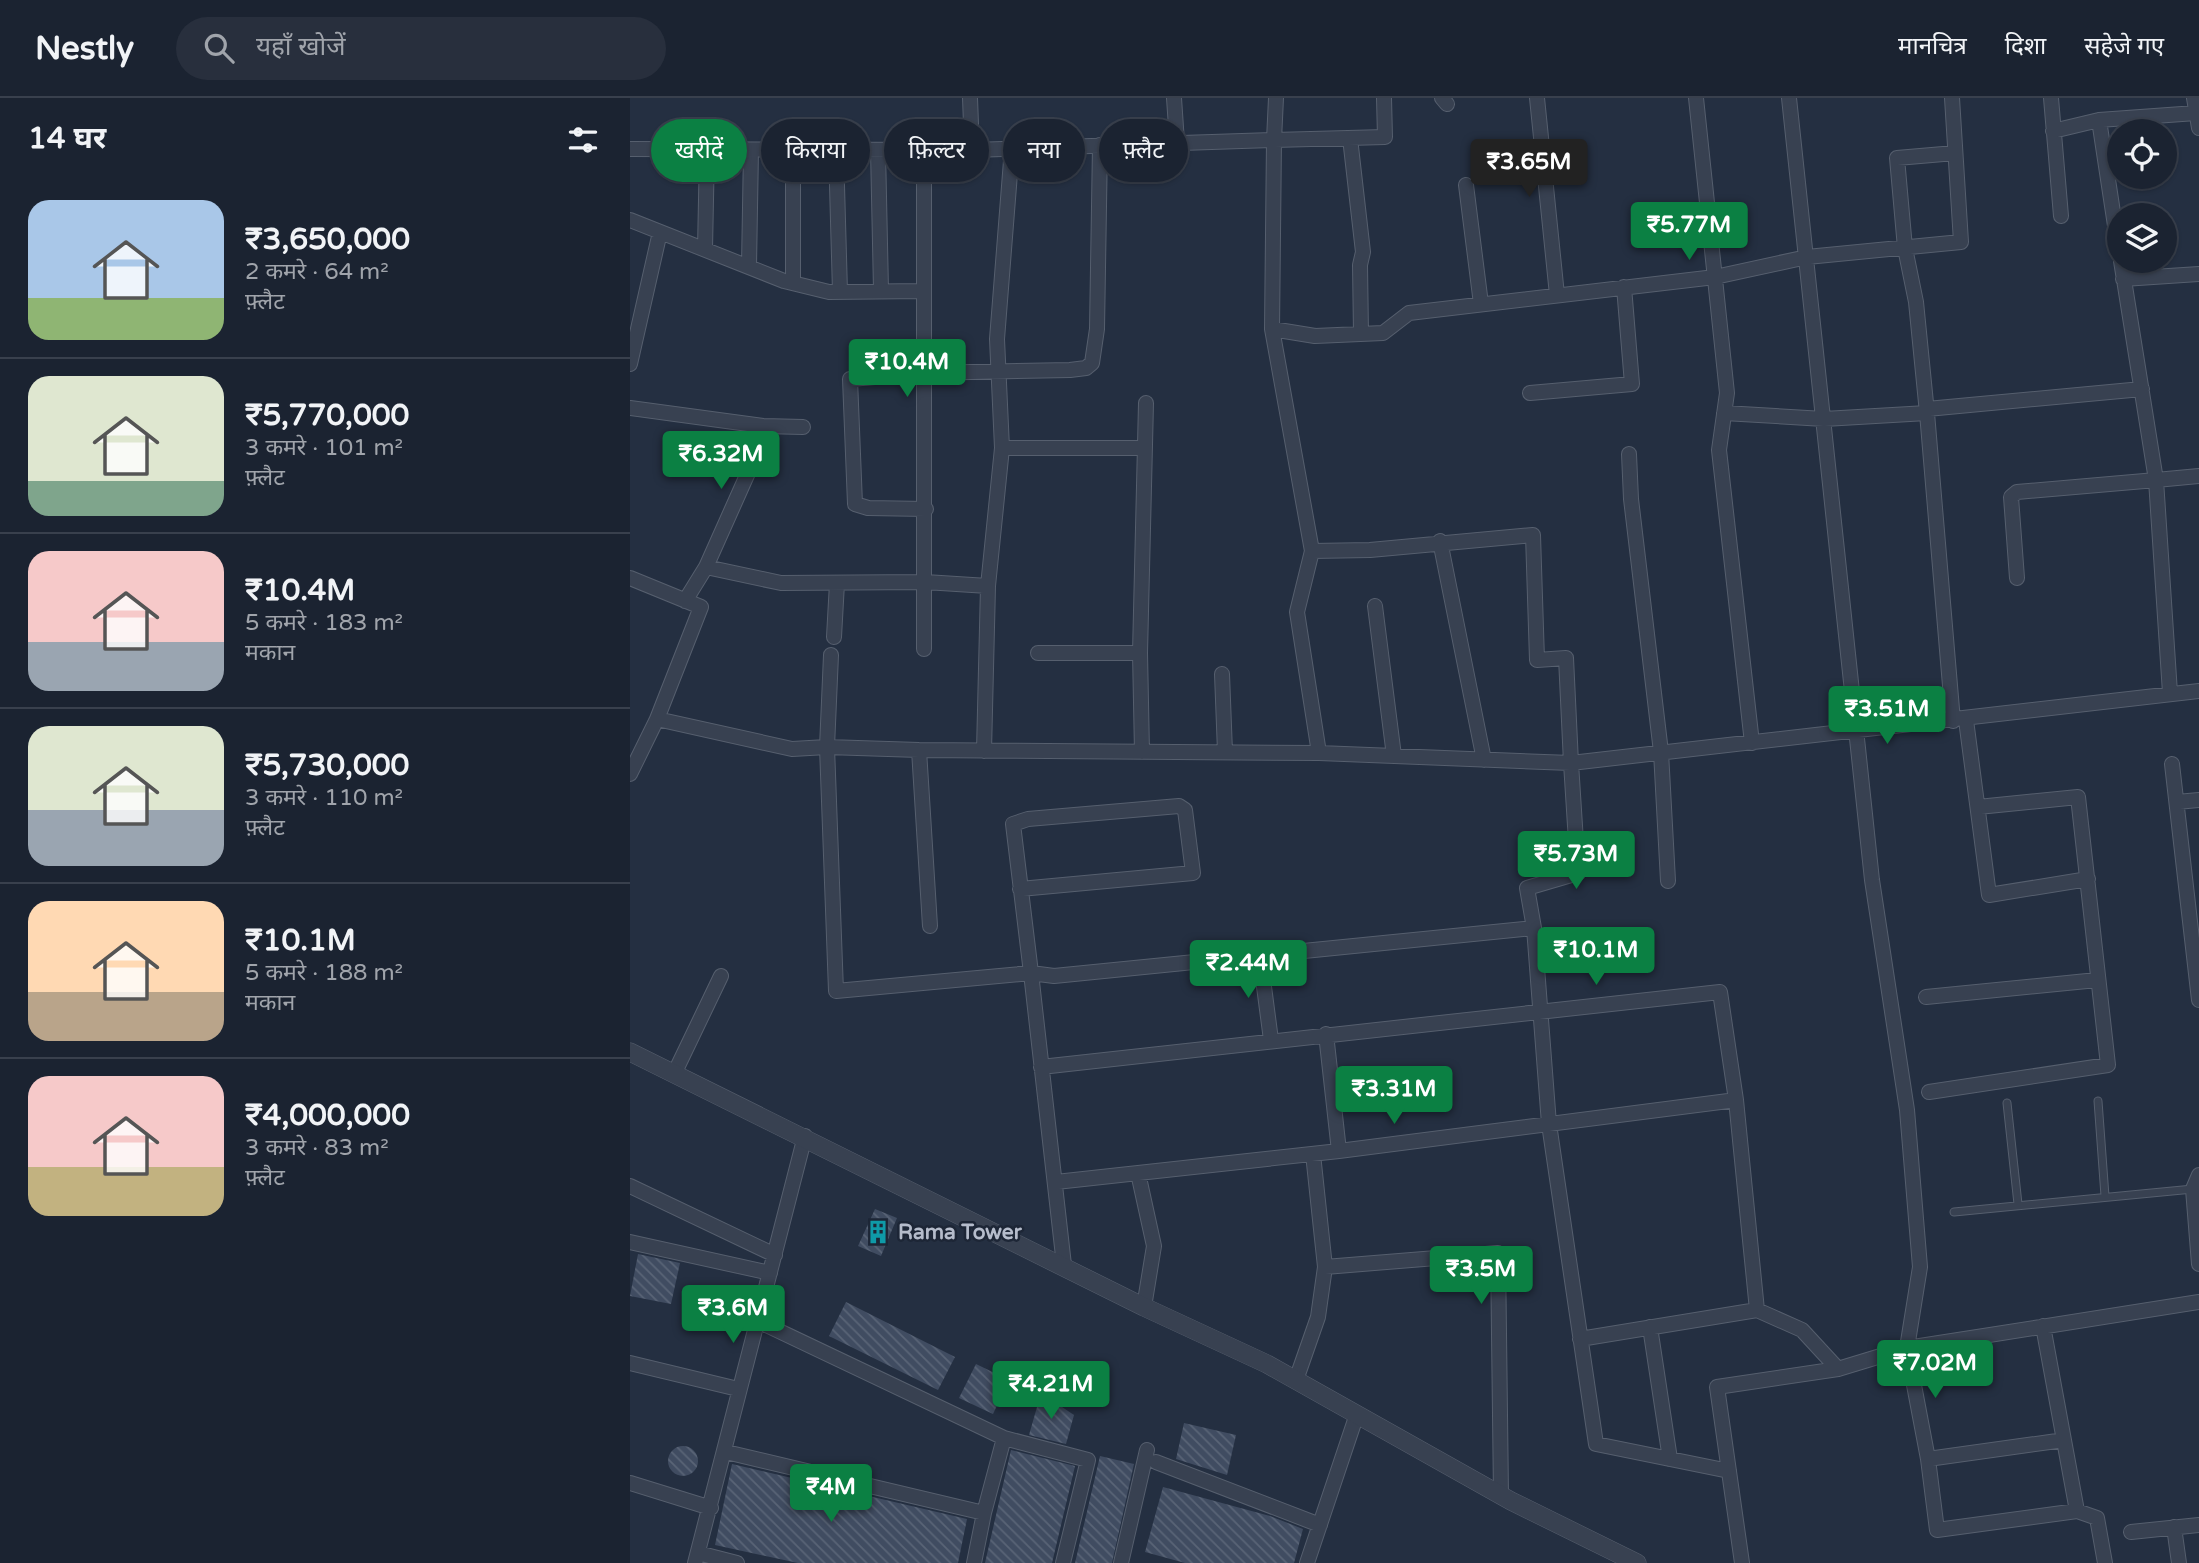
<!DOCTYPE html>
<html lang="hi">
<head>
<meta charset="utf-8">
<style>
  body { margin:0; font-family:"Varela Round","Noto Sans Devanagari",sans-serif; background:#282f3d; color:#f1f3f6; height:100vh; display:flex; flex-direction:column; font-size:26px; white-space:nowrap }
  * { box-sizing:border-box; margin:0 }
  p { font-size:23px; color:#a0a4ab }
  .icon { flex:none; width:38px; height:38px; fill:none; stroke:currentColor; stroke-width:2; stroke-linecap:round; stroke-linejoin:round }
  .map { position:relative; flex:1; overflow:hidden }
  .sheet { display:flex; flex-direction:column; background:#1b2331; width:630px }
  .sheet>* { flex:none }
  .guide { position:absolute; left:21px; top:21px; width:665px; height:63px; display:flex; gap:14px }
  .fabs { position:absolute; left:1477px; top:21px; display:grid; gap:14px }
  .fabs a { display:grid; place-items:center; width:70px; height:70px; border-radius:50%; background:#1b2331; box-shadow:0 2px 5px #0004,0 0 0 2px #39404d; font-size:35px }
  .price { position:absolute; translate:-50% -60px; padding:0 16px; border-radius:7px; background:#0b8043; color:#fff; font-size:23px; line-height:46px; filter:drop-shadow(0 2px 4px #0008) }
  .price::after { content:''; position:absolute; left:50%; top:42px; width:21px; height:16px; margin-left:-10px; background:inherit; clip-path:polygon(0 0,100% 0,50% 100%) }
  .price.current { background:#222; color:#fff }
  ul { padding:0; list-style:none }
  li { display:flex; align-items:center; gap:21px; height:175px; padding:0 28px }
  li+li { border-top:2px solid #39404d }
  li span { display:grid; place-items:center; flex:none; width:196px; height:140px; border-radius:21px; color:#555 }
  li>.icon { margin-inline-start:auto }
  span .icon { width:84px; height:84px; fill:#fffc; stroke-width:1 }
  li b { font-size:30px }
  h2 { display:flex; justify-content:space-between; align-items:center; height:84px; padding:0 28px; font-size:30px }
  .chip { padding:0 24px; border-radius:32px; background:#1b2331; box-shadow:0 2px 5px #0004,0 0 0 2px #39404d; font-size:24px; line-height:63px }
  .chip.current { background:#0b8043; color:#fff }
  header { display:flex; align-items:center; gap:42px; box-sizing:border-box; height:98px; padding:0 35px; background:#1b2331; border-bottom:2px solid #39404d }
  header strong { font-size:33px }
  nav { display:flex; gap:38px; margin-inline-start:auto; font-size:24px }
  .search { width:490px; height:63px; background:#282f3d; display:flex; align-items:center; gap:18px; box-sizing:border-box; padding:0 24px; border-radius:38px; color:#a0a4ab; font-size:26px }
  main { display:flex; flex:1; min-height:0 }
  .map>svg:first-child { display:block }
</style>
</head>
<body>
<header>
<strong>Nestly</strong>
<div class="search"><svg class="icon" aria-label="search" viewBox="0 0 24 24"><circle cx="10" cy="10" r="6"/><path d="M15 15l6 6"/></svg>यहाँ खोजें</div>
<nav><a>मानचित्र</a><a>दिशा</a><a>सहेजे गए</a></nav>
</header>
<main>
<section class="sheet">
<h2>14 घर<svg class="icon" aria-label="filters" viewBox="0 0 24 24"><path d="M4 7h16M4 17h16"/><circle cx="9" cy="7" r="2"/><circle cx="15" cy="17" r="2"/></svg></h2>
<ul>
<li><span style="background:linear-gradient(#a9c7e8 70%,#8fb573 0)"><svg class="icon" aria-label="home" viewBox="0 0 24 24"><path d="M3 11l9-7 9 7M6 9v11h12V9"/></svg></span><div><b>₹3,650,000</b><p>2 कमरे · 64 m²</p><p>फ़्लैट</p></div></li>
<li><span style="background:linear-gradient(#dfe7d0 75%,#7fa58c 0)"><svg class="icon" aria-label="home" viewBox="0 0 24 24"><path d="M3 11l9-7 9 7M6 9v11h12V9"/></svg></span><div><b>₹5,770,000</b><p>3 कमरे · 101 m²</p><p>फ़्लैट</p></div></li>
<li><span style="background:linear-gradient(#f6c9c9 65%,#9aa5b1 0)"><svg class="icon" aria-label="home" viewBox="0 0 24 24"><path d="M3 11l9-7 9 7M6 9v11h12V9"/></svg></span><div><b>₹10.4M</b><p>5 कमरे · 183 m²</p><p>मकान</p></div></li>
<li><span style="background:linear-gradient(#dfe7d0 60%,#9aa5b1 0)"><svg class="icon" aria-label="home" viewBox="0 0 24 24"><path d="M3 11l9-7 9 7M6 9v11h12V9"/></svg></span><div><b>₹5,730,000</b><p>3 कमरे · 110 m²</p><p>फ़्लैट</p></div></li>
<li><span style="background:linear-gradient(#ffd9b3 65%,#b9a48a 0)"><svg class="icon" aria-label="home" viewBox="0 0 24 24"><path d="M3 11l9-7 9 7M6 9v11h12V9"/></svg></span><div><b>₹10.1M</b><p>5 कमरे · 188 m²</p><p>मकान</p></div></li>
<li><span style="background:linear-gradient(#f6c9c9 65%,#c2b280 0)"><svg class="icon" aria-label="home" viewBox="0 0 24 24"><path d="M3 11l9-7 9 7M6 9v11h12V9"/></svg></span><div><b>₹4,000,000</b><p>3 कमरे · 83 m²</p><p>फ़्लैट</p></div></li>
</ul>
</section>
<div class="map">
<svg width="1569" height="1465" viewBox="0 0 1569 1465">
  <defs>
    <pattern id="building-back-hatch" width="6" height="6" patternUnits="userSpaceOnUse" patternTransform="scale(1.75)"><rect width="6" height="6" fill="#404c61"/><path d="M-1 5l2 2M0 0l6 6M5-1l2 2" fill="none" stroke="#596476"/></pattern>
  </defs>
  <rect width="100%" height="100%" fill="#242f41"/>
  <path fill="url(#building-back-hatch)" d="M 245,1111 L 267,1120 L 251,1158 L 228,1148 Z
    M 8,1156 L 50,1165 L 41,1206 L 0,1198 Z
    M 216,1204 L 325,1259 L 308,1292 L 199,1238 Z
    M 346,1266 L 379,1282 L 363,1316 L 329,1300 Z
    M 411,1295 L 444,1317 L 436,1346 L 399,1337 Z
    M 554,1325 L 606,1337 L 597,1377 L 546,1361 Z
    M38 1363a15 15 0 1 1 30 0a15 15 0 1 1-30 0Z
    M 381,1352 L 445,1368 L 422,1465 L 355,1465 Z
    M 470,1358 L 504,1366 L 482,1465 L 445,1465 Z
    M 102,1366 L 337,1421 L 328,1465 L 168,1465 L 85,1447 Z
    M 533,1389 L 640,1418 L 673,1431 L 664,1465 L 555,1465 L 515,1454 Z"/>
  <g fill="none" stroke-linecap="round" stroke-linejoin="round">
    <g stroke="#565f6e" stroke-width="9">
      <path id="service" d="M 1468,1003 L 1475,1098
        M 1377,1005 L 1388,1106
        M 1324,1114 L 1563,1091"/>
    </g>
    <g stroke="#565f6e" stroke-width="16">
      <path id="minor" d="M 340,0 L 342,52 L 644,42 L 646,0
        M 544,0 L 547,44
        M 812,0 L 817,6
        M 907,0 L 927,197
        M 1066,0 L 1097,295 L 1089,352 L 1122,645
        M 1159,0 L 1242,782 L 1277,1012 L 1290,1169 L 1277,1250 L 1298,1361 L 1307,1432 L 1447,1413 L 1467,1420 L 1475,1465
        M 1421,0 L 1431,118
        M 1564,0 L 1569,30
        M 1423,33 L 1469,22
        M 720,40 L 733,154 L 730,167 L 731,236
        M 0,51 L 342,52
        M 206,52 L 210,194
        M 248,52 L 251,192
        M 294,52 L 294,551
        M 836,87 L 851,206
        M 0,122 L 154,183 L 199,194 L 294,193
        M 75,151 L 77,52
        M 1489,154 L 1469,22 L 1566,15
        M 119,168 L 121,52
        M 1493,181 L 1569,176
        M 163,185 L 163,52
        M 642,231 L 685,238 L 753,235 L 779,215 L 1085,179 L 1177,159 L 1331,144 L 1322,0
        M 0,266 L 30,134
        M 900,295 L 1002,286 L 994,189
        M 0,310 L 133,328 L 173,329
        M 1297,311 L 1512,291
        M 1094,315 L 1194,321 L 1297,315
        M 372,350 L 515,350
        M 999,356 L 1001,401 L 1031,654 L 1038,783
        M 296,411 L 238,410 L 225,406 L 220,281 L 294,275 L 440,272 L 456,270 L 462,265 L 467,231 L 470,47
        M 810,443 L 854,662
        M 682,453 L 667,514 L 689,655
        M 76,469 L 122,366 L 133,328
        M 0,480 L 71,509 L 27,621
        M 1387,480 L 1381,399 L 1387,394 L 1526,382 L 1491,163
        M 358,488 L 372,350 L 367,241 L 382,50
        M 55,503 L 76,469 L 151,485 L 295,484 L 358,488 L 354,653
        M 745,508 L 764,658
        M 204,539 L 207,485
        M 408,555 L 510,555
        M 201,557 L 197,649 L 206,893 L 401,875 L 434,1167
        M 592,576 L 595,654
        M 1540,595 L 1526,382 L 1569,378
        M 1336,622 L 1359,797 L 1458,781
        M 1323,623 L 1297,315 L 1286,204 L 1275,150 L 1267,60 L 1325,55
        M 289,652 L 300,828
        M 512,654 L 510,555 L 516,305
        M 1542,666 L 1569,902
        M 0,676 L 27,621 L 162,651 L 197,649 L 289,652 L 689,655 L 941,665 L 936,560 L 907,562 L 903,437 L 740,452 L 682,453 L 642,231 L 644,42 L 755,39 L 754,0
        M 1547,704 L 1569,702
        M 390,791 L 563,775 L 555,712 L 549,708 L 398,721 L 383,726 L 401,875 L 424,878 L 904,830
        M 630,858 L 641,942
        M 1296,899 L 1467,882
        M 696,936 L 709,1053
        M 411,969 L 1090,894 L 1106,1002 L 1127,1212 L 1172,1232 L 1208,1271
        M 45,974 L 91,878
        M 1299,994 L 1478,967 L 1448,699 L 1348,709
        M 508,1075 L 524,1148 L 514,1209
        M 1569,1077 L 1563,1091 L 1569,1166
        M 426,1084 L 709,1053 L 1106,1002
        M 0,1088 L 145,1157
        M 0,1144 L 140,1175
        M 695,1169 L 868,1155 L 871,1397
        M 128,1223 L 374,1340 L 354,1415
        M 1413,1228 L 1447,1413
        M 1020,1229 L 1040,1361
        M 950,1241 L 1127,1212
        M 0,1265 L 108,1291
        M 666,1282 L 688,1219 L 695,1169 L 683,1056
        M 374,1340 L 458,1362 L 433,1465
        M 96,1354 L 354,1415 L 344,1465
        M 1298,1361 L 1434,1342
        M 526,1364 L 690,1427
        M 1099,1373 L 966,1346 L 919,1026 L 904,830 L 897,790 L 948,775 L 941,665 L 1569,593
        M 0,1385 L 81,1410
        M 1544,1429 L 1549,1465
        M 1501,1434 L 1569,1427
        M 68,1455 L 107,1465
        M 65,1465 L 175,1038
        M 491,1465 L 517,1352
        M 677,1465 L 727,1316
        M 1112,1465 L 1087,1289 L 1208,1271 L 1277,1250 L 1569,1204"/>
    </g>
    <g stroke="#565f6e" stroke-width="19">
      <path id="tertiary" d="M 0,954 L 514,1209 L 637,1266 L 881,1403 L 1007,1465"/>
    </g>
    <use href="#service" stroke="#384151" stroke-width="7"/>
    <use href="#minor" stroke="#384151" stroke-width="14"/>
    <use href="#tertiary" stroke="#384151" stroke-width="18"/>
  </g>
  <defs>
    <g id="building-bare" transform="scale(1.89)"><path d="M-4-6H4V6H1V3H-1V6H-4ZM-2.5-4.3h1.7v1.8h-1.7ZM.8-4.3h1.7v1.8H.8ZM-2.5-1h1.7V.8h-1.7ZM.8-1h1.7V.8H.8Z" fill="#0f9aa8" stroke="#1d2636" stroke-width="2.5" paint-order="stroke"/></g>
  </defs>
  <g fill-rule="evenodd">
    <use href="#building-bare" x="248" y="1134"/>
  </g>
  <g text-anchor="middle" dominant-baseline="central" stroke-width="5" stroke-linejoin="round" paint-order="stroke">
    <g font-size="21" font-weight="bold" fill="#b5bccb" stroke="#1d2636" text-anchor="start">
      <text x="268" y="1134">Rama Tower</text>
    </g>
  </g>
</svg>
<div class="fabs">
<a><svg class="icon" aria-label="locate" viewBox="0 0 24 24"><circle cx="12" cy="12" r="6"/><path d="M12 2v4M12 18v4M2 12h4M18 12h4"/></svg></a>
<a><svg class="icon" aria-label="layers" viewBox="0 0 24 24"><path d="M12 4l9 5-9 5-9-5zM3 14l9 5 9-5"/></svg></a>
</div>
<b class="price current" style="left:899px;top:101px">₹3.65M</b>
<b class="price" style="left:1059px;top:164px">₹5.77M</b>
<b class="price" style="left:277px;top:301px">₹10.4M</b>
<b class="price" style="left:91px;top:393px">₹6.32M</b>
<b class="price" style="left:1257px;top:648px">₹3.51M</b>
<b class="price" style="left:946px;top:793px">₹5.73M</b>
<b class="price" style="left:966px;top:889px">₹10.1M</b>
<b class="price" style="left:618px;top:902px">₹2.44M</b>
<b class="price" style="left:764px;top:1028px">₹3.31M</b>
<b class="price" style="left:851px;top:1208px">₹3.5M</b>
<b class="price" style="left:103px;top:1247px">₹3.6M</b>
<b class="price" style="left:1305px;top:1302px">₹7.02M</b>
<b class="price" style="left:421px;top:1323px">₹4.21M</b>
<b class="price" style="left:201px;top:1426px">₹4M</b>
<div class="guide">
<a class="chip current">खरीदें</a>
<a class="chip">किराया</a>
<a class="chip">फ़िल्टर</a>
<a class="chip">नया</a>
<a class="chip">फ़्लैट</a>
</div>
</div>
</main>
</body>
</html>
